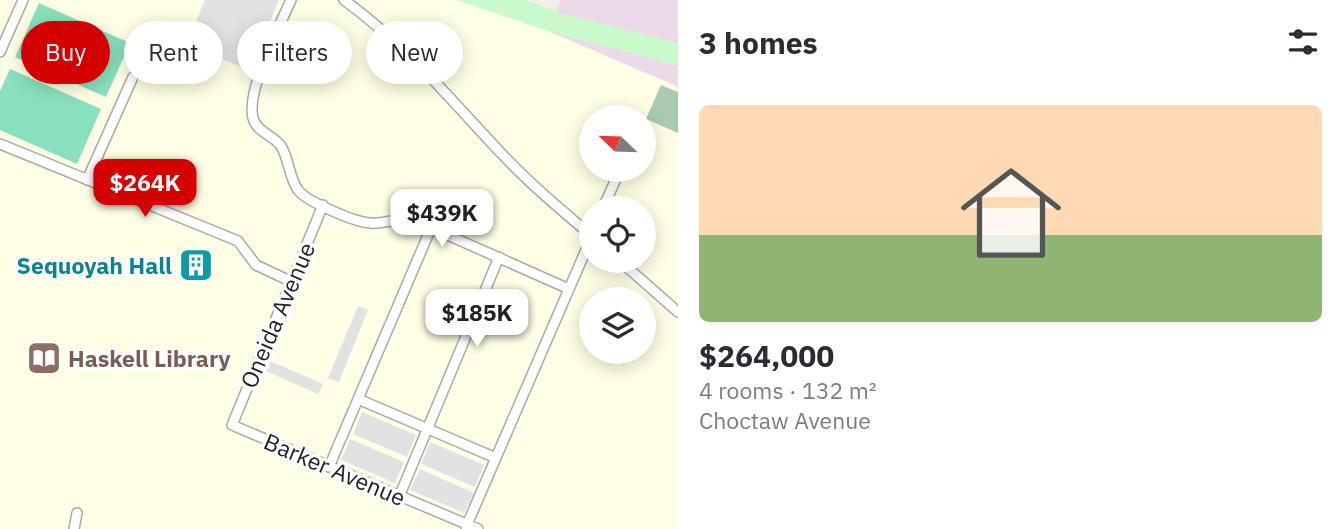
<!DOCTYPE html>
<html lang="en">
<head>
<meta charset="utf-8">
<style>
  body { margin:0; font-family:"IBM Plex Sans",sans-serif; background:#f2f2f3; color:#2b2b33; height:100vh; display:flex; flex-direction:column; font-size:26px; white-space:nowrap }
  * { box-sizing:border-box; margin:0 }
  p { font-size:23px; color:#7c7c81 }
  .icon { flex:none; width:38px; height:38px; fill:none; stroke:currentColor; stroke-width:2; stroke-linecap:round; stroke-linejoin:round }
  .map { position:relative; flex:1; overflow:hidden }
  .side { display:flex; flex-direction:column; background:#fff; width:665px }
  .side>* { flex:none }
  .guide { position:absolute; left:21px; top:21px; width:551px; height:63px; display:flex; gap:14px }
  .needle { width:46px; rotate:293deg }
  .tools { position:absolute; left:579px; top:105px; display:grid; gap:14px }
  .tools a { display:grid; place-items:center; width:77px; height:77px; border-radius:50%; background:#fff; box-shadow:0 4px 18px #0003; font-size:35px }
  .price { position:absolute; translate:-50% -60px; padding:0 16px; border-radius:14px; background:#fff; color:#222; font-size:23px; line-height:46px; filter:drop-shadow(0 2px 4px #0008) }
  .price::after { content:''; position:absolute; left:50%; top:42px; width:21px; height:16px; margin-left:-10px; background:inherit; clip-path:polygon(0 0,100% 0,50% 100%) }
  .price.current { background:#d40000; color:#fff }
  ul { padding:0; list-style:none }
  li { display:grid; align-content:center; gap:14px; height:371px; padding:0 21px }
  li+li { border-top:2px solid #e1e1e2 }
  li span { display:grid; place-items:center; height:217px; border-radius:10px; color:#555 }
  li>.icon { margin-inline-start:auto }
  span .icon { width:126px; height:126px; fill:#fffc; stroke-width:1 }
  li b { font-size:30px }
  h2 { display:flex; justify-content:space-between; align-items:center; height:84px; padding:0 21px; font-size:30px }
  .chip { padding:0 24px; border-radius:32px; background:#fff; box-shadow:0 4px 18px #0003; font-size:24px; line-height:63px }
  .chip.current { background:#d40000; color:#fff }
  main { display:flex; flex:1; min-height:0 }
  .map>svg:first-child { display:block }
</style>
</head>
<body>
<main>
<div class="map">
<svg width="678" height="529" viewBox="0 0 678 529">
  <rect width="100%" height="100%" fill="#f2efe9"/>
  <path fill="#ebdbe8" d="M 561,0 L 678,0 L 678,87 L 548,31 Z"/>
  <path fill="#ffffe5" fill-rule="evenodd" d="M 0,0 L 457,0 L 548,31 L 678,87 L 678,529 L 0,529 ZM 592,117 L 644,117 L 644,170 L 592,170 ZM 592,208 L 644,208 L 644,261 L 592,261 ZM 592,299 L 644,299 L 644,352 L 592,352 Z"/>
  <path fill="#aacbaf" d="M 661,85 L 678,92 L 678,133 L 646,119 Z"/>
  <path fill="#c8facc" d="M 457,0 L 527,0 L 556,12 L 678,43 L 678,66 L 548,31 Z"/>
  <path fill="#88e0be" d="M 39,3 L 130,43 L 106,97 L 15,57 Z
    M 10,69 L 101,109 L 77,164 L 0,130 L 0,91 Z"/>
  <path fill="#e2e2e2" d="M 205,0 L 279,0 L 253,62 L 247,60 L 243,68 L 186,44 Z
    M 358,306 L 368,310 L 339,382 L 328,378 Z
    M 270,361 L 323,384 L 318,394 L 266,371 Z
    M 362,412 L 416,435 L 407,457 L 353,434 Z
    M 350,439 L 404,462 L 395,483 L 341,460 Z
    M 430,442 L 484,465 L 475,487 L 421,464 Z
    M 420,469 L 474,493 L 464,513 L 410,490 Z"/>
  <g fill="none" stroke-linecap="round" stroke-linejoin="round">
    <g stroke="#a9a9a9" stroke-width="12">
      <path id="minor" d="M 291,0 C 280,25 243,96 254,121 C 259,133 273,135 281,146 C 289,159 289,177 298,190 C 307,202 355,222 370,223 C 378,224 384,222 391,221 C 402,219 413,222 423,224 L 569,289
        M 344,0 C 407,46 448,97 501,153 C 529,183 560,209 592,236
        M 0,52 L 23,0
        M 0,144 L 238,241 L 256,265 L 290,281
        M 87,180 L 133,77
        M 323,205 L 232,425 L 478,529
        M 603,208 L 620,170
        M 620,261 L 678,312
        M 358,399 L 496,458
        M 329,467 L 431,228
        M 399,497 L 499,257
        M 466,527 L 592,236
        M 74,529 L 77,513"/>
    </g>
    <use href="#minor" stroke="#fff" stroke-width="9"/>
  </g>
  <defs>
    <g id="building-square" transform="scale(1.75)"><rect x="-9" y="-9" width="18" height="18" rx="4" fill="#0f9aa8" stroke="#fff"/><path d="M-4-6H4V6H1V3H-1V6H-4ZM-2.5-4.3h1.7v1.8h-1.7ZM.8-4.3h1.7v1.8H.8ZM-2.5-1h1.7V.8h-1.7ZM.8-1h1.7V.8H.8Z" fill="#fff"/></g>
    <g id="library-square" transform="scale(1.75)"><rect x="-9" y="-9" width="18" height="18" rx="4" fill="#8d6e63" stroke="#fff"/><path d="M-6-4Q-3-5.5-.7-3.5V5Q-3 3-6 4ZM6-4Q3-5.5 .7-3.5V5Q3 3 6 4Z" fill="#fff"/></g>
  </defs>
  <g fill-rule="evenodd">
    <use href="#building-square" x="196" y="265"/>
    <use href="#library-square" x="44" y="358"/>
  </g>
  <g text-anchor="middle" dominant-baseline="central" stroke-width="7" stroke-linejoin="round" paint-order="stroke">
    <g font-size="23" font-weight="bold" fill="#0d838f" stroke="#fff" text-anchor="end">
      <text x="172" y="265">Sequoyah Hall</text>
    </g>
    <g font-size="23" fill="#222" stroke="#fff">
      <text transform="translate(277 315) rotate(-67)">Oneida Avenue</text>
      <text transform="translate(335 469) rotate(23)">Barker Avenue</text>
    </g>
    <g font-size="23" font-weight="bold" fill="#785e54" stroke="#fff" text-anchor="start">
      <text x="68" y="358">Haskell Library</text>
    </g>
  </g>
</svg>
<div class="tools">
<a><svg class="needle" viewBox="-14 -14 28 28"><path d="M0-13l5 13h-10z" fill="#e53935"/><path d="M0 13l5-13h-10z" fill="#7c7c81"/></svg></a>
<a><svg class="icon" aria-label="locate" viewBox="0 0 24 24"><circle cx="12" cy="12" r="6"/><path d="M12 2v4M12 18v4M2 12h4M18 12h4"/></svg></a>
<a><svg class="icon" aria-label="layers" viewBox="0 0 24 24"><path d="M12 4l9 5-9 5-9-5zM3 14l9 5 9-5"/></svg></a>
</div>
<b class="price current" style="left:145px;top:219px">$264K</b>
<b class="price" style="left:442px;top:249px">$439K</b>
<b class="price" style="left:477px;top:349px">$185K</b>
<div class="guide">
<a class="chip current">Buy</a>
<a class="chip">Rent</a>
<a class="chip">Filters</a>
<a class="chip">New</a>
</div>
</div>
<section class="side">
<h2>3 homes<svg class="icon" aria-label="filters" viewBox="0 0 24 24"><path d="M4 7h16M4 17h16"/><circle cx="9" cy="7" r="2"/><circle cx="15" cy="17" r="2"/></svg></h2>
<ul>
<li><span style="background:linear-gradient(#ffd9b3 60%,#8fb573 0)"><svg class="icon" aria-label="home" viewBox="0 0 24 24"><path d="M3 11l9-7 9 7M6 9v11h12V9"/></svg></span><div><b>$264,000</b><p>4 rooms · 132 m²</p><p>Choctaw Avenue</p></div></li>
</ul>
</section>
</main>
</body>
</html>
